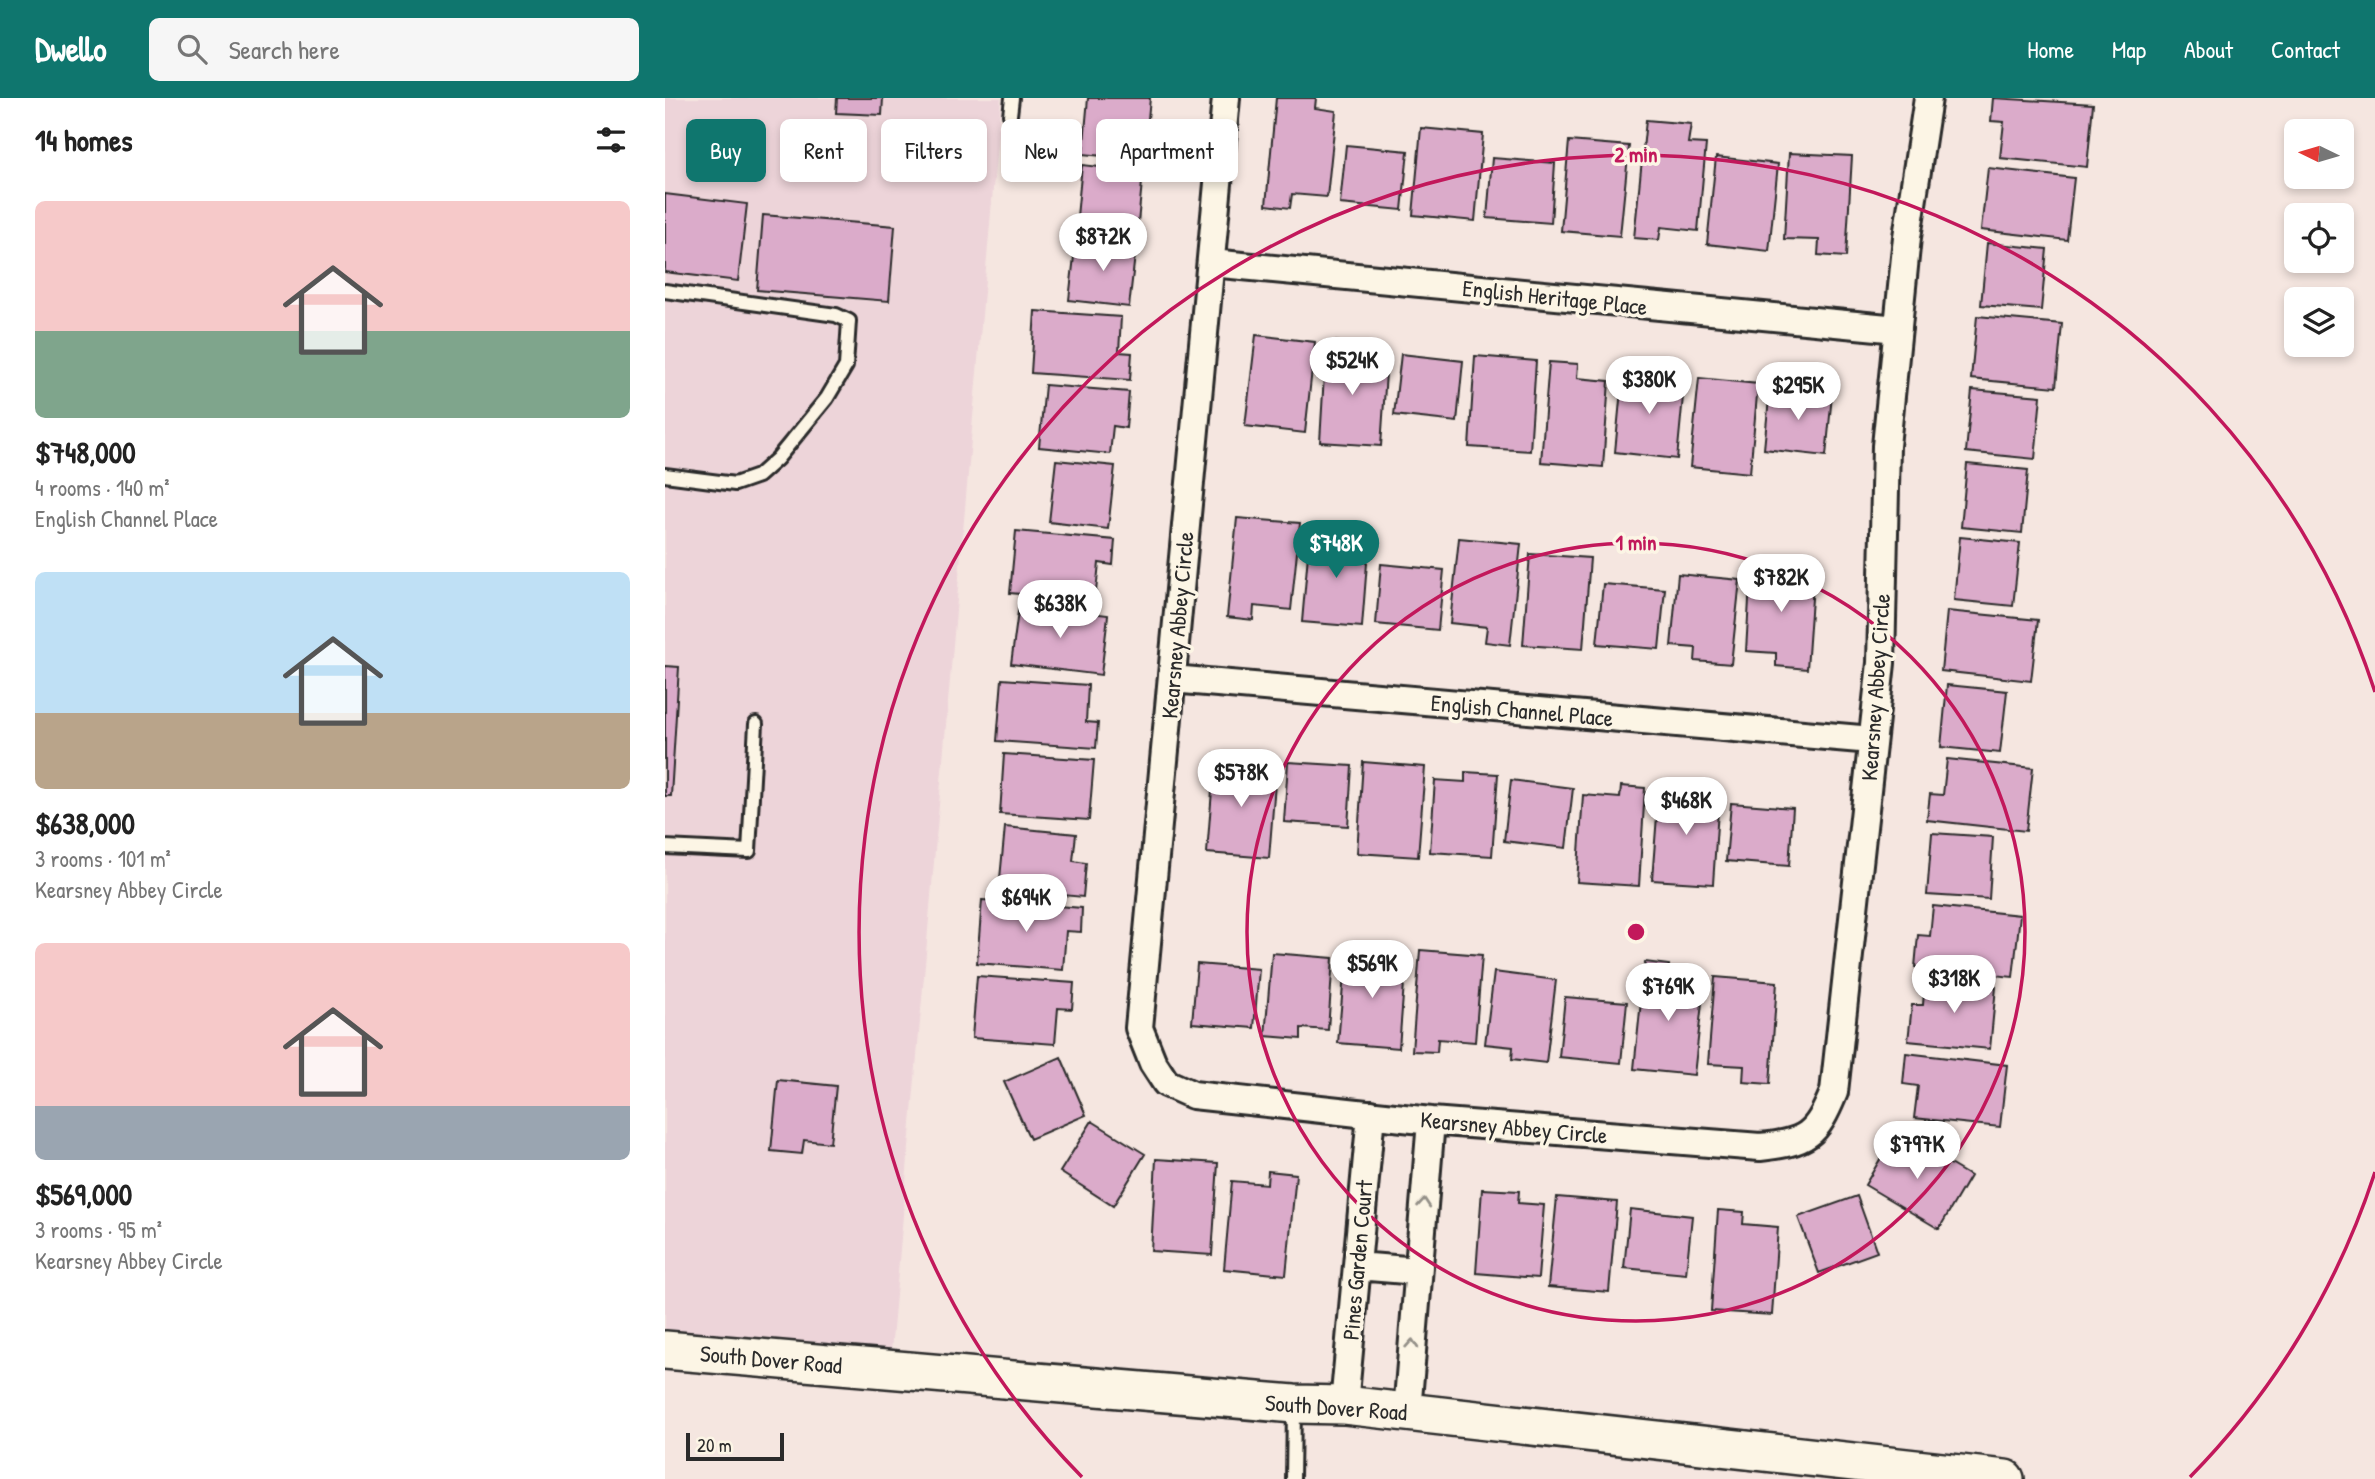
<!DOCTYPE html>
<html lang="en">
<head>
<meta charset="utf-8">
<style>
  body { margin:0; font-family:"Patrick Hand",sans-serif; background:#f6f6f6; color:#222; height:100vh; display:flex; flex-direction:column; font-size:26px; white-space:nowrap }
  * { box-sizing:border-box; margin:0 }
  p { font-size:23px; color:#767676 }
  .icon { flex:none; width:38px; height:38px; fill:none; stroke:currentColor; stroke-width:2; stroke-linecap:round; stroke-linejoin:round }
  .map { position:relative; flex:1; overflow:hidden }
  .details { display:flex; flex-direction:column; background:#fff; width:665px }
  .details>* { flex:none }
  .guide { position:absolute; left:21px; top:21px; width:665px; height:63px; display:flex; gap:14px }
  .needle { width:46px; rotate:275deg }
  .tools { position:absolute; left:1619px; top:21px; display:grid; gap:14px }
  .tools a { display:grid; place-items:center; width:70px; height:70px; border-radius:10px; background:#fff; box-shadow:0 4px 10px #0003; font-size:35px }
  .scale { position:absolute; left:21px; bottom:18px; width:98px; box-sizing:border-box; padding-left:7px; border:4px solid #2b2b2b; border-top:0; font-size:19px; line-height:24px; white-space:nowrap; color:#2b2b2b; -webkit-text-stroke:5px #fcf5e5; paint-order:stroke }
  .price { position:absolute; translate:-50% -60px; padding:0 16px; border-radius:24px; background:#fff; color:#222; font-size:23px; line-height:46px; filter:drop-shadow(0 2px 4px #0008) }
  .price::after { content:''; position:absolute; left:50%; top:42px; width:21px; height:16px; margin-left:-10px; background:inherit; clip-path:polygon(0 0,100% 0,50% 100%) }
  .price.active { background:#0f766e; color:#fff }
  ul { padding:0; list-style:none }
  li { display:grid; align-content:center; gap:14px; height:371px; padding:0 35px }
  li span { display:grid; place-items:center; height:217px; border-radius:10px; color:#555 }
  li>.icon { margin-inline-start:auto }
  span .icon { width:126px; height:126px; fill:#fffc; stroke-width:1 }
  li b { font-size:30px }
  h2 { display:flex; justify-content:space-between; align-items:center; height:84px; padding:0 35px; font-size:30px }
  .tag { padding:0 24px; border-radius:10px; background:#fff; box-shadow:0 4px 10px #0003; font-size:24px; line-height:63px }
  .tag.active { background:#0f766e; color:#fff }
  header { display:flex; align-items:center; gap:42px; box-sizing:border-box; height:98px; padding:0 35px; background:#0f766e; color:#fff }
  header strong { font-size:33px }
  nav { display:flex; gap:38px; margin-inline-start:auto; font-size:24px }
  .search { width:490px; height:63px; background:#f6f6f6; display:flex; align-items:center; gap:18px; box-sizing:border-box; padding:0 24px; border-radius:10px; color:#767676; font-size:26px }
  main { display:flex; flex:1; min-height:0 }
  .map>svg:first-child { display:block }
</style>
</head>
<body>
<header>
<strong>Dwello</strong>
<div class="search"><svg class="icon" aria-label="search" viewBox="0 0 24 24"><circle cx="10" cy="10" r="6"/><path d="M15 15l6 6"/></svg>Search here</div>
<nav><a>Home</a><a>Map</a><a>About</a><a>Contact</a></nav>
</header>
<main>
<section class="details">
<h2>14 homes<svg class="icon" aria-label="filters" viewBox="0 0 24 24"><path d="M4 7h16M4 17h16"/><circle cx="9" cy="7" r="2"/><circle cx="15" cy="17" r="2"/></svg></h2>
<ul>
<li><span style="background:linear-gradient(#f6c9c9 60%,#7fa58c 0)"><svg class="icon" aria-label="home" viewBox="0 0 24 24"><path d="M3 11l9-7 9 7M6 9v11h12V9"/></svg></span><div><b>$748,000</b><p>4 rooms · 140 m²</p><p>English Channel Place</p></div></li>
<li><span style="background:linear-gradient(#bfe0f5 65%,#b9a48a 0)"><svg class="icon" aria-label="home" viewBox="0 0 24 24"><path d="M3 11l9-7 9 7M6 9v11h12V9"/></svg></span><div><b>$638,000</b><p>3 rooms · 101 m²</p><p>Kearsney Abbey Circle</p></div></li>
<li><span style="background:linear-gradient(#f6c9c9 75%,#9aa5b1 0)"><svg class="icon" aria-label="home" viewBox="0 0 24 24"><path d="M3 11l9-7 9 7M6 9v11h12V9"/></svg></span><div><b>$569,000</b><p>3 rooms · 95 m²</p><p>Kearsney Abbey Circle</p></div></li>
</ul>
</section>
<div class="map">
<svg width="1710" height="1381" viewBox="0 0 1710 1381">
  <rect width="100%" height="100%" fill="#f5e6e0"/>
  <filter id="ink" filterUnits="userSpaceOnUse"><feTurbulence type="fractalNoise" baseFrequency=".0143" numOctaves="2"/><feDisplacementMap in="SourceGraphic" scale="14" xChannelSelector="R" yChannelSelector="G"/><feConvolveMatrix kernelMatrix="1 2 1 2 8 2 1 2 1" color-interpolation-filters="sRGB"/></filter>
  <g filter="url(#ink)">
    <path fill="#edd4d9" d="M 0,0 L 336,0 L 226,1254 L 0,1235 Z"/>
    <path fill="#dbabca" stroke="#2b2b2b" stroke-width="2" d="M 172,0 L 218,0 L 217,17 L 171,15 Z
      M 423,0 L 485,0 L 479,62 L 418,56 Z
      M 611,0 L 651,0 L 650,10 L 671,13 L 662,99 L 627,96 L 625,110 L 601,107 Z
      M 1328,0 L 1428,6 L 1422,69 L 1335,60 L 1339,24 L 1326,23 Z
      M 981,22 L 1026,26 L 1023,45 L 1041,46 L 1033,133 L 996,129 L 994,142 L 969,140 Z
      M 756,30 L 818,36 L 810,123 L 748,117 Z
      M 904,43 L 964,48 L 955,138 L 896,133 Z
      M 681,47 L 743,53 L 737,112 L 675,106 Z
      M 1124,55 L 1187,58 L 1181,159 L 1153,157 L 1154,142 L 1119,141 Z
      M 1051,59 L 1113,66 L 1104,153 L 1042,146 Z
      M 827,60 L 890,65 L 886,125 L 822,120 Z
      M 417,67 L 478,74 L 472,135 L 411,129 Z
      M 1323,70 L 1409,80 L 1402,142 L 1316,132 Z
      M 0,96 L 82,106 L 73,183 L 0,174 Z
      M 98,117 L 230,128 L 224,203 L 92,192 Z
      M 411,141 L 471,148 L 464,209 L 404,202 Z
      M 1322,145 L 1382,151 L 1376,212 L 1316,207 Z
      M 370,213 L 456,219 L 454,254 L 467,255 L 465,282 L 366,275 Z
      M 1312,218 L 1397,226 L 1391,289 L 1306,281 Z
      M 591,237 L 650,244 L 640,335 L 580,328 Z
      M 661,243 L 689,245 L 688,258 L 722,260 L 716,348 L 655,344 Z
      M 736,256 L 798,263 L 792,324 L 729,317 Z
      M 810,258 L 871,263 L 865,353 L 804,349 Z
      M 884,264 L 913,266 L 912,280 L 944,283 L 938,369 L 876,364 Z
      M 958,271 L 992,274 L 992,285 L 1019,288 L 1012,361 L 950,354 Z
      M 1034,280 L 1093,286 L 1085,375 L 1025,369 Z
      M 380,287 L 464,294 L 461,330 L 448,328 L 445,356 L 374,349 Z
      M 1105,290 L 1167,297 L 1161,358 L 1099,351 Z
      M 1307,292 L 1376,298 L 1370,361 L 1301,354 Z
      M 391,362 L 450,368 L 443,431 L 384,424 Z
      M 1302,366 L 1363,372 L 1357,435 L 1296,429 Z
      M 572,420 L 635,425 L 626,512 L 589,508 L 588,522 L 562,519 Z
      M 351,433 L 450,442 L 448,467 L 434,465 L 430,503 L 345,495 Z
      M 645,434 L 704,439 L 697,529 L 637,524 Z
      M 1295,439 L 1355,445 L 1348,508 L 1289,502 Z
      M 794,440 L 856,446 L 845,547 L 820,544 L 822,529 L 785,525 Z
      M 865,456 L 925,460 L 918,551 L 858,547 Z
      M 716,466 L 779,472 L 773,532 L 711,526 Z
      M 1086,468 L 1149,472 L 1142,571 L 1111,568 L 1111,555 L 1081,553 Z
      M 1013,476 L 1075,482 L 1066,566 L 1030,563 L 1031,550 L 1006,548 Z
      M 938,486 L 1000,491 L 994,551 L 932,546 Z
      M 354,506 L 443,517 L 436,577 L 346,566 Z
      M 1282,513 L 1373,522 L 1366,583 L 1276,573 Z
      M 0,568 L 14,569 L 6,698 L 0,698 Z
      M 337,581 L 423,587 L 421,624 L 433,625 L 431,650 L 332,643 Z
      M 1282,587 L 1342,593 L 1335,655 L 1276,649 Z
      M 550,655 L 574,656 L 574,670 L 611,673 L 604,760 L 542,755 Z
      M 339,656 L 429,662 L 424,722 L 335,716 Z
      M 1282,661 L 1368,670 L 1361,733 L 1262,722 L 1265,696 L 1278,697 Z
      M 623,664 L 687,668 L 683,728 L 619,724 Z
      M 698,664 L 760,669 L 753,759 L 692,755 Z
      M 800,674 L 833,676 L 827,758 L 765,754 L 770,682 L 800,684 Z
      M 846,682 L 908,690 L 901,750 L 839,743 Z
      M 956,688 L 980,690 L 974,788 L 912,784 L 918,697 L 955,700 Z
      M 994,692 L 1054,697 L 1048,786 L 987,782 Z
      M 1066,705 L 1128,710 L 1124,768 L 1061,763 Z
      M 340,729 L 411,736 L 408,763 L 421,765 L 418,799 L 334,791 Z
      M 1267,735 L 1328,739 L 1324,801 L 1262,797 Z
      M 317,802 L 417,810 L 416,834 L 401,833 L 398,872 L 312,865 Z
      M 1268,808 L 1355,817 L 1348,879 L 1250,869 L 1253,837 L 1265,838 Z
      M 755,852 L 817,857 L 810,944 L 773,941 L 772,954 L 747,953 Z
      M 681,854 L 741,859 L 734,950 L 673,945 Z
      M 607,855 L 668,860 L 663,932 L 636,930 L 636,941 L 600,938 Z
      M 980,864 L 1004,867 L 1002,884 L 1039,887 L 1029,977 L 969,971 Z
      M 532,866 L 594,871 L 589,930 L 527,925 Z
      M 829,874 L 891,882 L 881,965 L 847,961 L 848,949 L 820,946 Z
      M 312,878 L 409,885 L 407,911 L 393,910 L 390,946 L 307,940 Z
      M 1050,879 L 1112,884 L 1105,986 L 1078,984 L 1079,968 L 1043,966 Z
      M 1260,882 L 1331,889 L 1325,951 L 1243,943 L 1247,907 L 1258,907 Z
      M 900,899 L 962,904 L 956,965 L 894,959 Z
      M 1241,955 L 1342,967 L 1335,1029 L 1249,1020 L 1253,988 L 1238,986 Z
      M 396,959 L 421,1017 L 365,1041 L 339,984 Z
      M 113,982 L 171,988 L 165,1045 L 139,1042 L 137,1056 L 106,1053 Z
      M 427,1023 L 480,1056 L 448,1108 L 395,1074 Z
      M 1231,1034 L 1305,1078 L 1274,1131 L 1200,1087 Z
      M 491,1061 L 553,1065 L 547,1157 L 486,1153 Z
      M 603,1073 L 631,1076 L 621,1177 L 559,1171 L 567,1083 L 602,1086 Z
      M 817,1091 L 854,1093 L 853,1105 L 879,1107 L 873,1180 L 811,1175 Z
      M 1192,1098 L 1212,1154 L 1154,1175 L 1133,1119 Z
      M 892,1099 L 952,1104 L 944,1194 L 883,1189 Z
      M 965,1111 L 1027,1118 L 1021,1176 L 959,1170 Z
      M 1053,1112 L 1079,1114 L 1078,1126 L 1113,1129 L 1107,1217 L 1046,1213 Z"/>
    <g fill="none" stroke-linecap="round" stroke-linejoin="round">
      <g stroke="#2b2b2b" stroke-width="18">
        <path id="lane" d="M 345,17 L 347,0
          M 0,193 L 171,217 L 184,223 L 181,268 L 162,300 L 112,361 L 93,378 L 70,386 L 0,377
          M 0,749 L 84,753 L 91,626
          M 628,1381 L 629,1310"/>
      </g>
      <g stroke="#2b2b2b" stroke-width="32">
        <path id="street" d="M 561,0 L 474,930 L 488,965 L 501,985 L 528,997 L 766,1023 L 1095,1049 C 1142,1044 1151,1038 1169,994 L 1216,565 L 1221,348 L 1242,139 L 1263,0
          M 546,165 L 1233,231
          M 507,581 L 1207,642
          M 692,1168 L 753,1173
          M 679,1307 L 706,1016
          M 742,1314 L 766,1023"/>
      </g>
      <g stroke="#2b2b2b" stroke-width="42">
        <path id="secondary" d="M 0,1252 L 629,1306 L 679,1307 L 1340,1381"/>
      </g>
      <use href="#lane" stroke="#fcf5e5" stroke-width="12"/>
      <use href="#street" stroke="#fcf5e5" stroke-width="26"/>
      <use href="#secondary" stroke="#fcf5e5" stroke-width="37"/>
    </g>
    <defs><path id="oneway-chevron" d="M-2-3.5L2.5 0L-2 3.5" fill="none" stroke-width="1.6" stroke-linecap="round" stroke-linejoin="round" transform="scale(1.75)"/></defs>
    <g stroke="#949088">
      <use href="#oneway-chevron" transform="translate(759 1105) rotate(-85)"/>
      <use href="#oneway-chevron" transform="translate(747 1246) rotate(-86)"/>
    </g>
  </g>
  <g fill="none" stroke="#c2185b" stroke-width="3.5">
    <circle cx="971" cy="834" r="389"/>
    <path d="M1710 1074A777 777 0 0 1 1525 1379M417 1379A777 777 0 1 1 1710 594"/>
  </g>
  <g text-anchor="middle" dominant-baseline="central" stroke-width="7" stroke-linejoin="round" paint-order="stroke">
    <g font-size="23" fill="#2b2b2b" stroke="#fcf5e5">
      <text transform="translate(890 199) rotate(6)">English Heritage Place</text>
      <text transform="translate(512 527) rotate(-85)">Kearsney Abbey Circle</text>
      <text transform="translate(1210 589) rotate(-86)">Kearsney Abbey Circle</text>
      <text transform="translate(857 612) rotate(5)">English Channel Place</text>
      <text transform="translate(849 1029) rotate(5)">Kearsney Abbey Circle</text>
      <text transform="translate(692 1162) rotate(-85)">Pines Garden Court</text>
      <text transform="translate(106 1261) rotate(5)">South Dover Road</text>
      <text transform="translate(671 1309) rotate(4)">South Dover Road</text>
    </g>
  </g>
  <circle cx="971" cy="834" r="10" fill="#c2185b" stroke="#fcf5e5" stroke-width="3.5"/>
  <g font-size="21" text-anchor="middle" font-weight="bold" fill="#c2185b" stroke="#fcf5e5" stroke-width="7" stroke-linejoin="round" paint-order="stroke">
    <text x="971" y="64">2 min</text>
    <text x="971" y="452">1 min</text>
  </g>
</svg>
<div class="tools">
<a><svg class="needle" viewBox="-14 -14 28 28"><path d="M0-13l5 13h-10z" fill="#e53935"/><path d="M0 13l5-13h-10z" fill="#767676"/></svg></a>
<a><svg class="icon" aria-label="locate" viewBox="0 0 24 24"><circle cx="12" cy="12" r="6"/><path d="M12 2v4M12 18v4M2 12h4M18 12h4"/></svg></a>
<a><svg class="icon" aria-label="layers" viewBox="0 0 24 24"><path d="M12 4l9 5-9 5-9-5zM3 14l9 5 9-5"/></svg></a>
</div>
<div class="scale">20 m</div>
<b class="price" style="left:438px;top:175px">$872K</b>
<b class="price" style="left:687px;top:299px">$524K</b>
<b class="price" style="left:984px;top:318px">$380K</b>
<b class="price" style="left:1133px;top:324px">$295K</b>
<b class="price active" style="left:671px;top:482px">$748K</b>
<b class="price" style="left:1116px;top:516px">$782K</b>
<b class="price" style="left:395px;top:542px">$638K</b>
<b class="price" style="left:576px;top:711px">$578K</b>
<b class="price" style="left:1021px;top:739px">$468K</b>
<b class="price" style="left:361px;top:836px">$694K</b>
<b class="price" style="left:707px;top:902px">$569K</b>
<b class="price" style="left:1289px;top:917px">$318K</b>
<b class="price" style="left:1003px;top:925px">$769K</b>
<b class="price" style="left:1252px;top:1083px">$797K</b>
<div class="guide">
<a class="tag active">Buy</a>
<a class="tag">Rent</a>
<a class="tag">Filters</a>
<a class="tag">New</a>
<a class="tag">Apartment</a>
</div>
</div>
</main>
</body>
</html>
